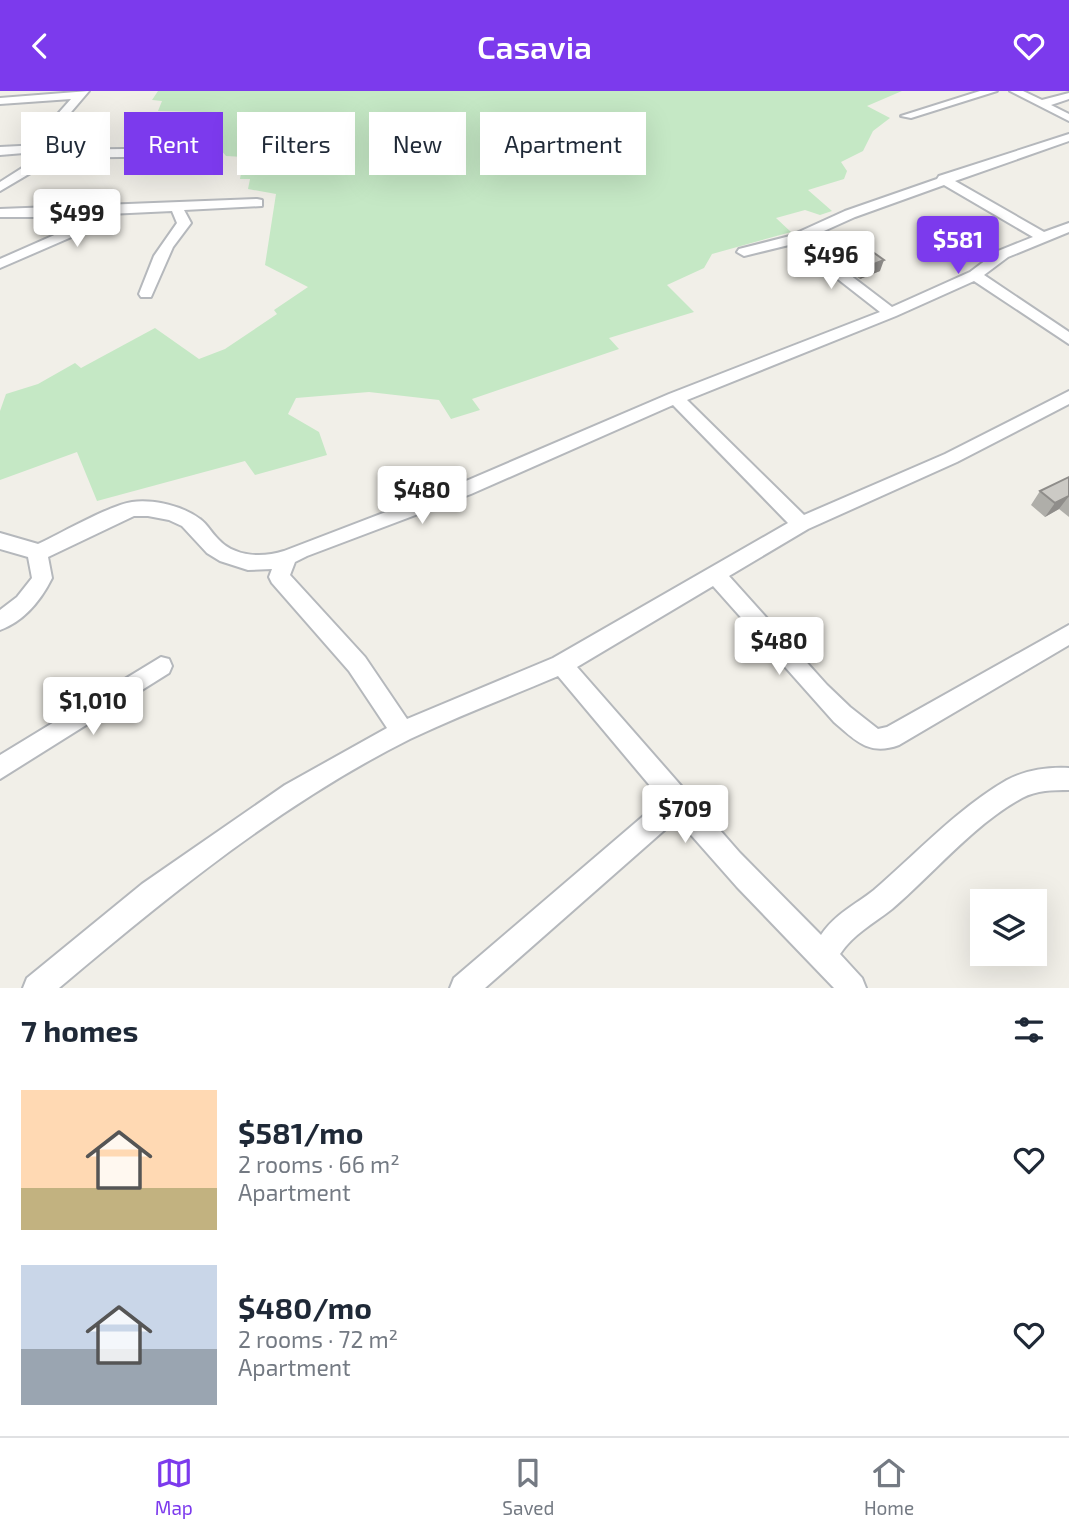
<!DOCTYPE html>
<html lang="en">
<head>
<meta charset="utf-8">
<style>
  body { margin:0; font-family:"Exo 2",sans-serif; background:#f2f2f3; color:#1f2937; height:100vh; display:flex; flex-direction:column; font-size:26px; white-space:nowrap }
  * { box-sizing:border-box; margin:0 }
  p { font-size:23px; color:#747a83 }
  .icon { flex:none; width:38px; height:38px; fill:none; stroke:currentColor; stroke-width:2; stroke-linecap:round; stroke-linejoin:round }
  .map { position:relative; height:897px; overflow:hidden }
  .drawer { display:flex; flex-direction:column; background:#fff; flex:1 }
  .drawer>* { flex:none }
  .hud { position:absolute; left:21px; top:21px; width:700px; height:63px; display:flex; gap:14px }
  .controls { position:absolute; left:970px; top:798px; display:grid; gap:14px }
  .controls a { display:grid; place-items:center; width:77px; height:77px; border-radius:0px; background:#fff; box-shadow:0 7px 28px #0002; font-size:35px }
  .price { position:absolute; translate:-50% -60px; padding:0 16px; border-radius:7px; background:#fff; color:#222; font-size:23px; line-height:46px; filter:drop-shadow(0 2px 4px #0008) }
  .price::after { content:''; position:absolute; left:50%; top:42px; width:21px; height:16px; margin-left:-10px; background:inherit; clip-path:polygon(0 0,100% 0,50% 100%) }
  .price.current { background:#7c3aed; color:#fff }
  ul { padding:0; list-style:none }
  li { display:flex; align-items:center; gap:21px; height:175px; padding:0 21px }
  li span { display:grid; place-items:center; flex:none; width:196px; height:140px; border-radius:0px; color:#555 }
  li>.icon { margin-inline-start:auto }
  span .icon { width:84px; height:84px; fill:#fffc; stroke-width:1 }
  li b { font-size:30px }
  h2 { display:flex; justify-content:space-between; align-items:center; height:84px; padding:0 21px; font-size:30px }
  .pill { padding:0 24px; border-radius:0px; background:#fff; box-shadow:0 7px 28px #0002; font-size:24px; line-height:63px }
  .pill.current { background:#7c3aed; color:#fff }
  header { display:flex; justify-content:space-between; align-items:center; height:91px; padding:0 21px; background:#7c3aed; color:#fff; font-size:32px; font-weight:600 }
  .dock { display:flex; justify-content:space-around; align-items:center; height:98px; border-top:2px solid #e0e1e3; background:#fff; font-size:19px; color:#747a83 }
  .dock a { display:grid; justify-items:center; gap:4px }
  .dock .current { color:#7c3aed }
  .map>svg:first-child { display:block }
</style>
</head>
<body>
<header><svg class="icon" aria-label="back" viewBox="0 0 24 24"><path d="M15 5l-7 7 7 7"/></svg>Casavia<svg class="icon" aria-label="heart" viewBox="0 0 24 24"><path d="M12 20l-8-8c-3-5 5-10 8-4 3-6 11-1 8 4z"/></svg></header>
<div class="map">
<svg width="1069" height="897" viewBox="0 0 1069 897">
  <rect width="100%" height="100%" fill="#f1efe8"/>
  <path fill="#c5e8c5" d="M 158,0 L 902,0 L 867,15 L 890,27 L 873,40 L 863,60 L 841,71 L 847,80 L 844,88 L 808,99 L 832,120 L 820,124 L 805,119 L 776,127 L 791,141 L 712,163 L 704,177 L 667,194 L 694,221 L 609,247 L 619,258 L 472,308 L 480,319 L 451,328 L 439,309 L 369,301 L 296,307 L 288,323 L 319,341 L 327,364 L 255,384 L 245,370 L 97,410 L 77,361 L 0,389 L 0,320 L 6,303 L 38,293 L 75,272 L 81,277 L 155,237 L 199,268 L 225,258 L 277,223 L 274,219 L 308,196 L 265,174 L 276,103 L 248,98 L 250,88 L 240,88 L 244,66 L 226,65 L 220,58 L 172,58 L 203,21 L 158,20 L 162,10 L 152,9 Z"/>
  <g fill="none" stroke-linecap="round" stroke-linejoin="round">
    <g stroke="#b5b8bc" stroke-width="4">
      <path id="minor" d="M 89,0 L 66,27 L 49,59 L 197,57 L 203,61 L 197,65 L 45,67 L 39,77 L 0,100 L 0,91 L 30,72 L 36,61 L 0,64 L 0,56 L 40,54 L 55,26 L 71,8 L 0,13 L 0,7 Z
        M 980,0 L 997,0 L 911,27 L 901,25 Z
        M 1010,0 L 1023,0 L 1042,9 L 1069,2 L 1069,8 L 1051,14 L 1069,23 L 1069,30 Z
        M 1069,43 L 1069,50 L 955,90 L 1044,141 L 1069,132 L 1069,141 L 1008,166 L 984,184 L 1069,241 L 1069,253 L 974,190 L 896,225 L 687,309 L 804,424 L 945,363 L 1069,300 L 1069,313 L 957,371 L 808,438 L 729,485 L 827,594 L 850,616 L 878,638 L 887,636 L 1069,534 L 1069,554 L 899,654 C 869,665 856,650 834,631 L 713,495 L 577,576 L 740,762 L 821,844 C 835,823 855,814 874,799 C 917,762 957,718 1007,689 C 1026,679 1048,676 1069,677 L 1069,699 C 1053,699 1037,699 1022,707 C 973,734 934,782 892,818 C 873,833 853,843 840,863 L 862,887 L 866,897 L 834,897 L 737,796 L 677,728 L 485,897 L 450,897 L 454,887 L 662,709 L 558,585 C 509,606 458,625 410,648 C 282,712 168,805 59,897 L 23,897 L 27,887 L 142,793 L 285,694 L 387,637 L 349,580 L 272,492 L 269,486 L 272,478 L 248,479 L 220,470 L 207,462 L 182,435 L 169,429 L 148,425 L 134,425 L 48,466 L 52,487 C 41,509 24,530 0,539 L 0,519 L 17,506 L 32,487 L 28,466 L 0,458 L 0,442 L 38,453 C 60,443 110,414 132,411 C 153,408 183,415 200,428 C 207,433 211,441 218,448 C 234,466 262,467 284,460 L 459,393 L 669,303 L 880,221 L 793,153 L 744,165 L 737,161 L 739,158 L 790,145 L 845,120 L 937,88 L 939,85 ZM 944,94 L 1033,146 L 998,160 L 970,181 L 892,216 L 804,149 L 855,126 ZM 673,314 L 788,432 L 553,567 L 407,628 L 365,566 L 290,484 L 295,471 L 307,465 L 471,403 Z
        M 257,108 L 262,109 L 262,115 L 184,119 L 191,132 L 173,156 L 151,206 L 141,206 L 139,203 L 154,165 L 177,132 L 172,120 L 66,125 L 83,135 L 83,141 L 0,177 L 0,168 L 68,138 L 49,126 L 0,126 L 0,118 Z
        M 161,566 L 169,568 L 172,575 L 169,582 L 0,688 L 0,664 Z"/>
    </g>
    <use href="#minor" fill="#fff" fill-rule="evenodd"/>
  </g>
  <path fill="#afaea9" d="M 850,166 L 880,180 L 860,188 L 846,178 Z
    M 1069,386 L 1069,426 L 1059,418 L 1045,426 L 1031,414 L 1040,400 Z"/>
  <path fill="#8f8d8a" d="M 884,169 L 880,180 L 860,188 L 864,177 Z
    M 1069,405 L 1059,418 L 1045,426 L 1055,412 Z"/>
  <path fill="#cccac5" stroke="#8f8d8a" stroke-width="2" d="M 870,159 L 884,169 L 864,177 L 850,166 Z
    M 1069,386 L 1069,405 L 1055,412 L 1040,400 Z"/>
</svg>
<div class="controls">
<a><svg class="icon" aria-label="layers" viewBox="0 0 24 24"><path d="M12 4l9 5-9 5-9-5zM3 14l9 5 9-5"/></svg></a>
</div>
<b class="price" style="left:77px;top:158px">$499</b>
<b class="price current" style="left:958px;top:185px">$581</b>
<b class="price" style="left:831px;top:200px">$496</b>
<b class="price" style="left:422px;top:435px">$480</b>
<b class="price" style="left:779px;top:586px">$480</b>
<b class="price" style="left:93px;top:646px">$1,010</b>
<b class="price" style="left:685px;top:754px">$709</b>
<div class="hud">
<a class="pill">Buy</a>
<a class="pill current">Rent</a>
<a class="pill">Filters</a>
<a class="pill">New</a>
<a class="pill">Apartment</a>
</div>
</div>
<section class="drawer">
<h2>7 homes<svg class="icon" aria-label="filters" viewBox="0 0 24 24"><path d="M4 7h16M4 17h16"/><circle cx="9" cy="7" r="2"/><circle cx="15" cy="17" r="2"/></svg></h2>
<ul>
<li><span style="background:linear-gradient(#ffd9b3 70%,#c2b280 0)"><svg class="icon" aria-label="home" viewBox="0 0 24 24"><path d="M3 11l9-7 9 7M6 9v11h12V9"/></svg></span><div><b>$581/mo</b><p>2 rooms · 66 m²</p><p>Apartment</p></div><svg class="icon" aria-label="heart" viewBox="0 0 24 24"><path d="M12 20l-8-8c-3-5 5-10 8-4 3-6 11-1 8 4z"/></svg></li>
<li><span style="background:linear-gradient(#c9d6e8 60%,#9aa5b1 0)"><svg class="icon" aria-label="home" viewBox="0 0 24 24"><path d="M3 11l9-7 9 7M6 9v11h12V9"/></svg></span><div><b>$480/mo</b><p>2 rooms · 72 m²</p><p>Apartment</p></div><svg class="icon" aria-label="heart" viewBox="0 0 24 24"><path d="M12 20l-8-8c-3-5 5-10 8-4 3-6 11-1 8 4z"/></svg></li>
</ul>
</section>
<nav class="dock">
<a class="current"><svg class="icon" aria-label="map" viewBox="0 0 24 24"><path d="M3 6l6-2 6 2 6-2v14l-6 2-6-2-6 2zM9 4v14M15 6v14"/></svg>Map</a>
<a><svg class="icon" aria-label="saved" viewBox="0 0 24 24"><path d="M7 4h10v16l-5-4-5 4z"/></svg>Saved</a>
<a><svg class="icon" aria-label="home" viewBox="0 0 24 24"><path d="M3 11l9-7 9 7M6 9v11h12V9"/></svg>Home</a>
</nav>
</body>
</html>
